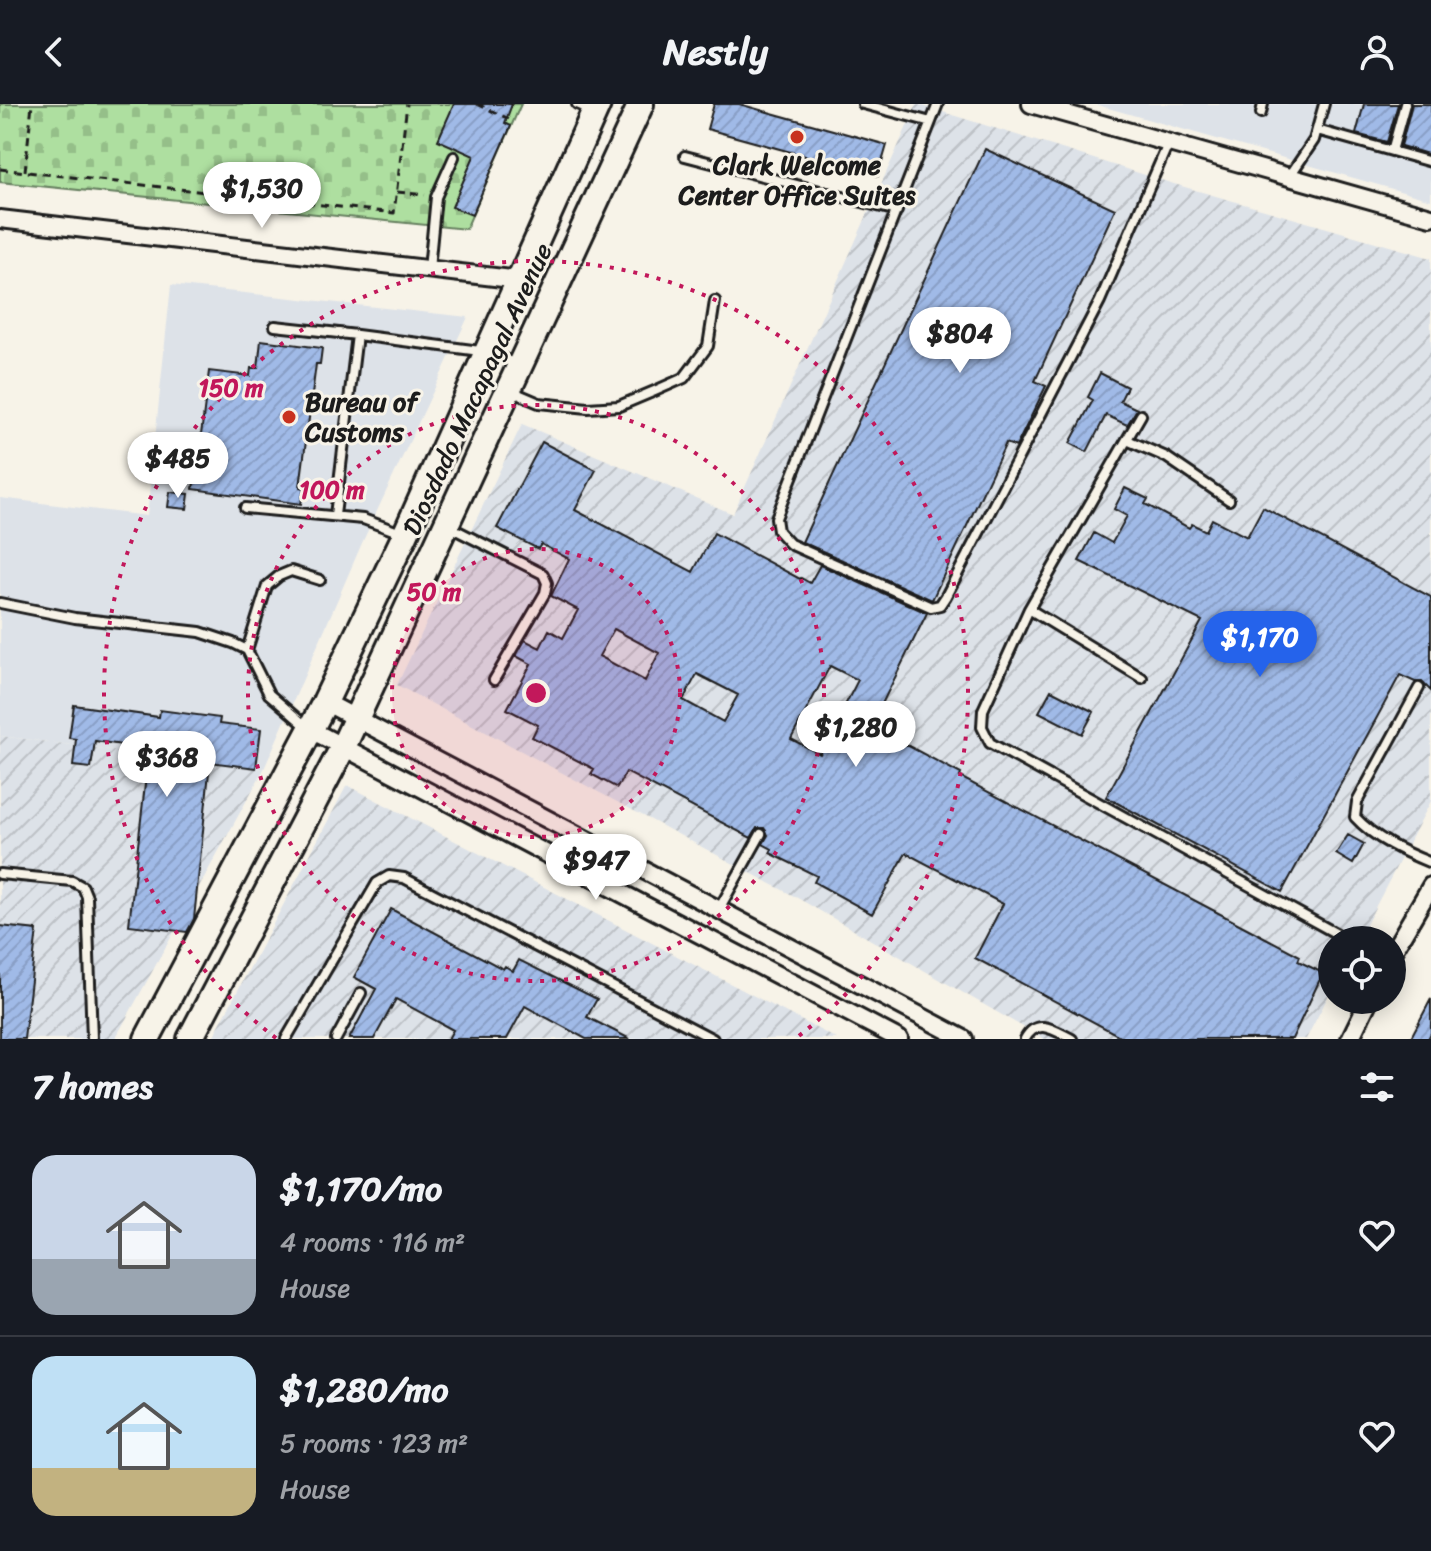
<!DOCTYPE html>
<html lang="en">
<head>
<meta charset="utf-8">
<style>
  body { margin:0; font-family:Sriracha,sans-serif; background:#242831; color:#f1f3f6; height:100vh; display:flex; flex-direction:column; font-size:30px; white-space:nowrap }
  * { box-sizing:border-box; margin:0 }
  p { font-size:26px; color:#9ea1a6 }
  .icon { flex:none; width:44px; height:44px; fill:none; stroke:currentColor; stroke-width:2; stroke-linecap:round; stroke-linejoin:round }
  .map { position:relative; height:935px; overflow:hidden }
  .side { display:flex; flex-direction:column; background:#171b24; flex:1 }
  .side>* { flex:none }
  .controls { position:absolute; left:1318px; top:822px; display:grid; gap:16px }
  .controls a { display:grid; place-items:center; width:88px; height:88px; border-radius:50%; background:#171b24; box-shadow:0 4px 20px #0003; font-size:40px }
  .price { position:absolute; translate:-50% -68px; padding:0 18px; border-radius:28px; background:#fff; color:#222; font-size:26px; line-height:52px; filter:drop-shadow(0 2px 4px #0008) }
  .price::after { content:''; position:absolute; left:50%; top:48px; width:24px; height:18px; margin-left:-12px; background:inherit; clip-path:polygon(0 0,100% 0,50% 100%) }
  .price.current { background:#2563eb; color:#fff }
  ul { padding:0; list-style:none }
  li { display:flex; align-items:center; gap:24px; height:200px; padding:0 32px }
  li+li { border-top:2px solid #363941 }
  li span { display:grid; place-items:center; flex:none; width:224px; height:160px; border-radius:24px; color:#555 }
  li>.icon { margin-inline-start:auto }
  span .icon { width:96px; height:96px; fill:#fffc; stroke-width:1 }
  li b { font-size:34px }
  h2 { display:flex; justify-content:space-between; align-items:center; height:96px; padding:0 32px; font-size:34px }
  header { display:flex; justify-content:space-between; align-items:center; height:104px; padding:0 32px; background:#171b24; font-size:36px; font-weight:700 }
  .map>svg:first-child { display:block }
</style>
</head>
<body>
<header><svg class="icon" aria-label="back" viewBox="0 0 24 24"><path d="M15 5l-7 7 7 7"/></svg>Nestly<svg class="icon" aria-label="person" viewBox="0 0 24 24"><circle cx="12" cy="8" r="4"/><path d="M4 21q1-7 8-7t8 7"/></svg></header>
<div class="map">
<svg width="1431" height="935" viewBox="0 0 1431 935">
  <defs>
    <pattern id="industrial-furrows" width="10" height="10" patternUnits="userSpaceOnUse" patternTransform="scale(2)"><rect width="10" height="10" fill="#dde2e8"/><path d="M-1 1l2-2M0 10L10 0M9 11l2-2" fill="none" stroke="#bdc1c6"/></pattern>
    <pattern id="cemetery-stones" width="16" height="16" patternUnits="userSpaceOnUse" patternTransform="scale(2)"><rect width="16" height="16" fill="#aedfa0"/><path d="M2 7V4a2 2 0 0 1 4 0v3zM10 15v-3a2 2 0 0 1 4 0v3z" fill="#95bf89"/></pattern>
    <pattern id="building-hatch" width="6" height="6" patternUnits="userSpaceOnUse" patternTransform="scale(2)"><rect width="6" height="6" fill="#a0bae7"/><path d="M-1 1l2-2M0 6l6-6M5 7l2-2" fill="none" stroke="#899fc6"/></pattern>
  </defs>
  <rect width="100%" height="100%" fill="#f7f3e8"/>
  <filter id="ink" filterUnits="userSpaceOnUse"><feTurbulence type="fractalNoise" baseFrequency=".0125" numOctaves="2"/><feDisplacementMap in="SourceGraphic" scale="16" xChannelSelector="R" yChannelSelector="G"/><feConvolveMatrix kernelMatrix="1 2 1 2 8 2 1 2 1" color-interpolation-filters="sRGB"/></filter>
  <g filter="url(#ink)">
    <path fill="#dde2e8" d="M 1094,0 L 1431,0 L 1431,96 Z
      M 171,181 L 468,213 L 362,439 L 264,665 L 0,632 L 0,394 L 147,412 Z"/>
    <path fill="url(#industrial-furrows)" d="M 917,0 L 1174,80 L 1431,154 L 1431,697 L 1358,836 L 1332,836 L 1332,885 L 1306,935 L 1044,935 L 794,792 L 397,581 L 522,320 L 733,410 Z
      M 0,632 L 264,665 L 115,935 L 0,935 Z
      M 347,681 L 837,935 L 212,935 Z"/>
    <path fill="url(#cemetery-stones)" stroke="#657e5e" stroke-width="2" d="M 0,0 L 521,0 L 466,125 L 0,78 Z"/>
    <path fill="url(#building-hatch)" stroke="#1c1c1c" stroke-width="2" fill-rule="evenodd" d="M 454,0 L 512,0 L 505,19 L 511,22 L 472,111 L 452,103 L 474,52 L 438,36 Z
      M 714,0 L 739,0 L 887,41 L 878,72 L 707,25 Z
      M 1364,0 L 1398,0 L 1387,38 L 1356,30 Z
      M 1412,0 L 1431,0 L 1431,51 L 1401,42 Z
      M 985,45 L 1115,105 L 1035,277 L 1046,282 L 1016,343 L 1006,339 L 932,496 L 802,438 Z
      M 261,236 L 322,244 L 320,260 L 316,260 L 300,383 L 304,384 L 301,400 L 193,385 L 197,358 L 177,356 L 179,337 L 200,339 L 209,267 L 250,272 L 251,264 L 258,264 Z
      M 1100,269 L 1127,283 L 1120,297 L 1137,305 L 1127,321 L 1106,311 L 1087,348 L 1070,339 L 1093,296 L 1088,293 Z
      M 542,338 L 596,366 L 575,406 L 693,468 L 714,429 L 800,475 L 801,474 L 810,479 L 820,461 L 927,509 L 871,622 L 961,670 L 960,673 L 1300,852 L 1298,857 L 1323,869 L 1292,935 L 1125,935 L 975,854 L 1003,800 L 906,749 L 872,810 L 814,778 L 817,772 L 770,749 L 772,745 L 763,740 L 768,731 L 764,724 L 757,724 L 751,734 L 626,668 L 617,684 L 591,670 L 594,665 L 532,633 L 538,621 L 507,605 L 531,560 L 516,552 L 525,536 L 540,544 L 549,526 L 563,534 L 578,506 L 551,492 L 569,455 L 541,440 L 538,445 L 497,424 ZM 614,525 L 659,549 L 645,577 L 599,552 ZM 830,562 L 858,576 L 820,650 L 791,635 ZM 697,570 L 738,591 L 723,618 L 683,596 Z
      M 1125,384 L 1148,395 L 1145,400 L 1189,424 L 1192,420 L 1206,427 L 1212,415 L 1247,433 L 1263,403 L 1431,493 L 1431,587 L 1422,578 L 1415,578 L 1400,571 L 1282,788 L 1106,693 L 1202,517 L 1079,457 L 1094,429 L 1112,439 L 1127,412 L 1114,405 Z
      M 170,388 L 189,390 L 187,405 L 168,403 Z
      M 1051,586 L 1094,608 L 1082,630 L 1039,608 Z
      M 74,601 L 159,613 L 160,606 L 220,614 L 219,620 L 261,625 L 256,664 L 210,658 L 194,815 L 187,828 L 129,821 L 149,645 L 95,637 L 91,664 L 73,662 L 76,635 L 69,634 Z
      M 1348,731 L 1364,740 L 1353,760 L 1336,750 Z
      M 391,805 L 503,865 L 505,862 L 513,867 L 519,856 L 597,895 L 587,913 L 630,935 L 586,935 L 525,902 L 507,935 L 448,935 L 453,926 L 396,895 L 374,935 L 349,935 L 376,885 L 354,873 Z
      M 0,822 L 37,826 L 24,935 L 0,935 Z
      M 1431,895 L 1431,929 L 1428,935 L 1410,935 Z"/>
    <g fill="none" stroke-linecap="round" stroke-linejoin="round">
      <g stroke="#1c1c1c" stroke-width="14">
        <path id="lane" d="M 577,0 L 594,7
          M 863,0 L 931,18
          M 938,0 L 776,414 L 778,427 L 790,440 L 931,503 L 940,501 L 946,492 L 1100,197 L 1168,40
          M 1261,9 L 1263,0
          M 1317,26 L 1431,58
          M 1392,47 L 1405,0
          M 685,52 L 897,107
          M 1289,73 L 1314,36 L 1324,0
          M 429,165 L 436,93 L 454,53
          M 275,222 L 357,231 L 335,411
          M 357,231 L 488,248 L 518,261
          M 511,287 L 539,299 L 588,304 L 619,302 L 657,286 L 684,274 L 708,242 L 715,197
          M 1141,311 L 1029,505 L 983,606 L 982,623 L 990,639 L 1348,836
          M 1127,336 L 1166,353 L 1229,396
          M 245,404 L 363,415 L 401,429
          M 448,422 L 543,470 L 547,479 L 545,489 L 494,576
          M 0,499 L 75,514 L 200,528 L 233,539 L 247,546 L 269,590 L 307,623
          M 1029,505 L 1142,574
          M 247,546 L 267,482 L 279,472 L 291,467 L 320,476
          M 1419,584 L 1357,698 L 1355,713 C 1375,735 1404,748 1431,759
          M 0,770 L 72,777 L 83,783 L 87,793 L 92,935
          M 719,805 L 761,730
          M 286,935 L 377,779 L 389,772 L 404,774 L 713,935
          M 336,935 L 361,889
          M 1025,935 C 1037,913 1054,926 1072,935"/>
      </g>
      <g stroke="#1c1c1c" stroke-width="22">
        <path id="street" d="M 1031,0 L 1431,113
          M 0,115 L 520,176
          M 325,598 L 964,935
          M 311,626 L 899,935
          M 1392,849 L 1431,782
          M 1350,935 L 1369,896"/>
      </g>
      <g stroke="#1c1c1c" stroke-width="30">
        <path id="secondary" d="M 147,935 L 325,598 L 405,431 L 598,0
          M 190,935 L 343,643 L 641,0"/>
      </g>
      <path stroke="#1c1c1c" stroke-width="3" stroke-dasharray="8 6" stroke-linecap="butt" d="M 477,0 L 509,15
        M 0,65 L 394,109 L 407,0
        M 25,67 L 32,0
        M 397,88 L 425,91"/>
      <use href="#lane" stroke="#f7f3e8" stroke-width="8"/>
      <use href="#street" stroke="#f7f3e8" stroke-width="16"/>
      <use href="#secondary" stroke="#f7f3e8" stroke-width="24"/>
    </g>
  </g>
  <circle cx="536" cy="589" r="144" fill="#c2185b" fill-opacity=".12"/>
  <g fill="none" stroke="#c2185b" stroke-width="4" stroke-dasharray="4 8">
    <circle cx="536" cy="589" r="144"/>
    <circle cx="536" cy="589" r="288"/>
    <path d="M276 934A432 432 0 1 1 796 934"/>
  </g>
  <g fill="#c8321e" stroke="#f7f3e8" stroke-width="3">
    <circle cx="797" cy="33" r="8"/>
    <circle cx="289" cy="313" r="8"/>
  </g>
  <g text-anchor="middle" dominant-baseline="central" stroke-width="6" stroke-linejoin="round" paint-order="stroke">
    <g font-size="26" font-weight="bold" fill="#1c1c1c" stroke="#f7f3e8">
      <text x="797" y="61">Clark Welcome<tspan x="797" dy="30">Center Office Suites</tspan></text>
      <text x="305" y="298" text-anchor="start">Bureau of<tspan x="305" dy="30">Customs</tspan></text>
    </g>
    <g font-size="26" fill="#1c1c1c" stroke="#f7f3e8">
      <text transform="translate(477 285) rotate(-65)">Diosdado Macapagal Avenue</text>
    </g>
  </g>
  <circle cx="536" cy="589" r="12" fill="#c2185b" stroke="#f7f3e8" stroke-width="4"/>
  <g font-size="24" text-anchor="middle" font-weight="bold" fill="#c2185b" stroke="#f7f3e8" stroke-width="6" stroke-linejoin="round" paint-order="stroke">
    <text x="231" y="292">150 m</text>
    <text x="332" y="394">100 m</text>
    <text x="434" y="496">50 m</text>
  </g>
</svg>
<div class="controls">
<a><svg class="icon" aria-label="locate" viewBox="0 0 24 24"><circle cx="12" cy="12" r="6"/><path d="M12 2v4M12 18v4M2 12h4M18 12h4"/></svg></a>
</div>
<b class="price" style="left:262px;top:126px">$1,530</b>
<b class="price" style="left:960px;top:271px">$804</b>
<b class="price" style="left:178px;top:396px">$485</b>
<b class="price current" style="left:1260px;top:575px">$1,170</b>
<b class="price" style="left:856px;top:665px">$1,280</b>
<b class="price" style="left:167px;top:695px">$368</b>
<b class="price" style="left:596px;top:798px">$947</b>
</div>
<section class="side">
<h2>7 homes<svg class="icon" aria-label="filters" viewBox="0 0 24 24"><path d="M4 7h16M4 17h16"/><circle cx="9" cy="7" r="2"/><circle cx="15" cy="17" r="2"/></svg></h2>
<ul>
<li><span style="background:linear-gradient(#c9d6e8 65%,#9aa5b1 0)"><svg class="icon" aria-label="home" viewBox="0 0 24 24"><path d="M3 11l9-7 9 7M6 9v11h12V9"/></svg></span><div><b>$1,170/mo</b><p>4 rooms · 116 m²</p><p>House</p></div><svg class="icon" aria-label="heart" viewBox="0 0 24 24"><path d="M12 20l-8-8c-3-5 5-10 8-4 3-6 11-1 8 4z"/></svg></li>
<li><span style="background:linear-gradient(#bfe0f5 70%,#c2b280 0)"><svg class="icon" aria-label="home" viewBox="0 0 24 24"><path d="M3 11l9-7 9 7M6 9v11h12V9"/></svg></span><div><b>$1,280/mo</b><p>5 rooms · 123 m²</p><p>House</p></div><svg class="icon" aria-label="heart" viewBox="0 0 24 24"><path d="M12 20l-8-8c-3-5 5-10 8-4 3-6 11-1 8 4z"/></svg></li>
</ul>
</section>
</body>
</html>
